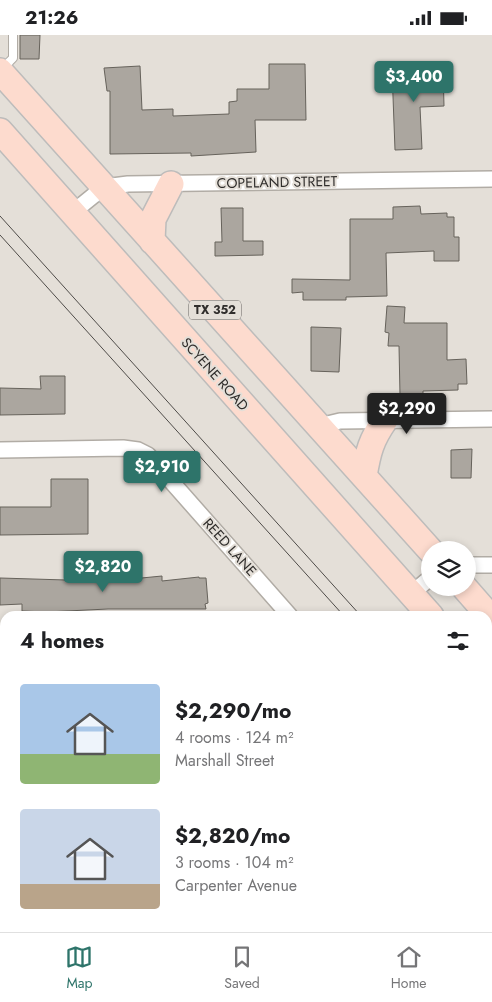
<!DOCTYPE html>
<html lang="en">
<head>
<meta charset="utf-8">
<style>
  body { margin:0; font-family:Jost,sans-serif; background:#f2f2f2; color:#202124; height:100vh; display:flex; flex-direction:column; font-size:19px; white-space:nowrap }
  * { box-sizing:border-box; margin:0 }
  p { font-size:16px; color:#757577 }
  .icon { flex:none; width:28px; height:28px; fill:none; stroke:currentColor; stroke-width:2; stroke-linecap:round; stroke-linejoin:round }
  .map { position:relative; flex:1; overflow:hidden }
  .sheet { position:absolute; left:0px; top:576px; width:492px; height:321px; display:flex; flex-direction:column; background:#fff; border-radius:15px 15px 0 0; box-shadow:0 2px 8px #0003 }
  .sheet>* { flex:none }
  .tools { position:absolute; left:421px; top:506px; display:grid; gap:10px }
  .tools a { display:grid; place-items:center; width:55px; height:55px; border-radius:50%; background:#fff; box-shadow:0 2px 8px #0003; font-size:25px }
  .price { position:absolute; translate:-50% -42px; padding:0 11px; border-radius:5px; background:#2e746a; color:#fff; font-size:16px; line-height:32px; filter:drop-shadow(0 1px 2px #0008) }
  .price::after { content:''; position:absolute; left:50%; top:30px; width:15px; height:11px; margin-left:-8px; background:inherit; clip-path:polygon(0 0,100% 0,50% 100%) }
  .price.current { background:#222; color:#fff }
  ul { padding:0; list-style:none }
  li { display:flex; align-items:center; gap:15px; height:125px; padding:0 20px }
  li span { display:grid; place-items:center; flex:none; width:140px; height:100px; border-radius:5px; color:#555 }
  li>.icon { margin-inline-start:auto }
  span .icon { width:60px; height:60px; fill:#fffc; stroke-width:1 }
  li b { font-size:21px }
  h2 { display:flex; justify-content:space-between; align-items:center; height:60px; padding:0 20px; font-size:21px }
  .status { display:flex; justify-content:space-between; align-items:center; height:35px; padding:0 25px; background:#fff; direction:ltr }
  .status svg { height:14px; fill:currentColor }
  .tab-bar { display:flex; justify-content:space-around; align-items:center; height:70px; border-top:1px solid #e0e0e0; background:#fff; font-size:14px; color:#757577 }
  .tab-bar a { display:grid; justify-items:center; gap:2px }
  .tab-bar .current { color:#2e746a }
  .map>svg:first-child { display:block }
</style>
</head>
<body>
<div class="status"><b>21:26</b><svg viewBox="0 0 49 12"><path d="M0 12V9h3v3zM5 12V6h3v6zM10 12V3h3v9zM15 12V0h3v12zM26 1h20v11H26zM47 4h2v5h-2z"/></svg></div>
<div class="map">
<svg width="492" height="897" viewBox="0 0 492 897">
  <rect width="100%" height="100%" fill="#e4dfd8"/>
  <path fill="#aba69f" stroke="#66625b" d="M 20,0 L 40,0 L 39,24 L 20,24 Z
    M 269,29 L 305,29 L 306,85 L 255,85 L 256,117 L 191,121 L 191,118 L 110,119 L 110,56 L 107,56 L 104,33 L 140,31 L 142,75 L 173,74 L 173,81 L 229,79 L 229,67 L 237,66 L 237,54 L 269,54 Z
    M 443,34 L 444,71 L 420,72 L 422,114 L 395,115 L 392,35 Z
    M 420,171 L 421,179 L 447,178 L 447,182 L 454,182 L 454,202 L 459,202 L 459,226 L 434,226 L 434,216 L 386,218 L 387,261 L 346,262 L 346,265 L 303,265 L 303,257 L 292,258 L 292,244 L 350,245 L 350,184 L 393,184 L 393,172 Z
    M 221,173 L 243,173 L 243,206 L 263,206 L 263,220 L 215,221 L 215,207 L 222,207 Z
    M 387,271 L 405,272 L 404,288 L 447,288 L 447,325 L 466,324 L 467,349 L 458,349 L 458,355 L 423,356 L 423,360 L 400,360 L 399,311 L 388,311 L 389,298 L 385,297 Z
    M 311,292 L 341,293 L 339,337 L 311,336 Z
    M 40,341 L 65,341 L 65,379 L 0,380 L 0,353 L 41,354 Z
    M 472,414 L 471,443 L 451,443 L 451,415 Z
    M 51,444 L 88,444 L 88,499 L 0,500 L 0,472 L 51,472 Z
    M 99,530 L 113,530 L 113,541 L 122,541 L 121,545 L 162,541 L 162,546 L 199,542 L 199,543 L 206,543 L 208,568 L 205,569 L 206,574 L 108,574 L 46,577 L 22,576 L 22,569 L 0,570 L 0,543 L 66,545 L 66,537 L 99,535 Z"/>
  <g fill="none" stroke-linecap="round" stroke-linejoin="round">
    <g stroke="#b1aca5" stroke-width="10">
      <path id="lane" d="M 2,34 L 13,23 L 13,0"/>
    </g>
    <g stroke="#b1aca5" stroke-width="18">
      <path id="street" d="M 72,178 L 104,152 L 128,149 L 492,144
        M 319,391 L 340,386 L 492,384
        M 0,415 L 123,413 L 138,415 L 148,420 L 290,581
        M 468,530 L 492,530
        M 411,559 L 430,543
        M 0,614 L 5,614"/>
    </g>
    <g stroke="#bdbcbb" stroke-width="28">
      <path id="primary" d="M 0,36 L 430,515
        M 0,96 L 431,581
        M 152,206 L 153,184 L 171,149
        M 364,441 C 368,417 371,405 385,385
        M 464,552 L 492,584
        M 488,644 L 492,649"/>
    </g>
    <use href="#lane" stroke="#fff" stroke-width="8"/>
    <use href="#street" stroke="#fff" stroke-width="15"/>
    <use href="#primary" stroke="#fddbce" stroke-width="25"/>
    <path stroke="#4f4c49" stroke-width="1" d="M 0,181 L 361,581
      M 0,200 L 344,581
      M 488,721 L 492,726
      M 488,740 L 492,745"/>
  </g>
  <g text-anchor="middle" dominant-baseline="central" stroke-width="4" stroke-linejoin="round" paint-order="stroke">
    <rect fill="#e4dfd8" stroke="#666360" stroke-width="1" x="189" y="265.5" width="52" height="19" rx="4"/>
    <g font-size="12" font-weight="bold" fill="#302e2c">
      <text x="215" y="275">TX 352</text>
    </g>
    <g font-size="14" fill="#302e2c" stroke="#e4dfd8">
      <text transform="translate(277 147) rotate(-1)">COPELAND STREET</text>
      <text transform="translate(215 339) rotate(48)">SCYENE ROAD</text>
      <text transform="translate(230 512) rotate(48)">REED LANE</text>
    </g>
  </g>
</svg>
<div class="tools">
<a><svg class="icon" aria-label="layers" viewBox="0 0 24 24"><path d="M12 4l9 5-9 5-9-5zM3 14l9 5 9-5"/></svg></a>
</div>
<b class="price" style="left:414px;top:68px">$3,400</b>
<b class="price current" style="left:407px;top:400px">$2,290</b>
<b class="price" style="left:162px;top:458px">$2,910</b>
<b class="price" style="left:103px;top:558px">$2,820</b>
<section class="sheet">
<h2>4 homes<svg class="icon" aria-label="filters" viewBox="0 0 24 24"><path d="M4 7h16M4 17h16"/><circle cx="9" cy="7" r="2"/><circle cx="15" cy="17" r="2"/></svg></h2>
<ul>
<li><span style="background:linear-gradient(#a9c7e8 70%,#8fb573 0)"><svg class="icon" aria-label="home" viewBox="0 0 24 24"><path d="M3 11l9-7 9 7M6 9v11h12V9"/></svg></span><div><b>$2,290/mo</b><p>4 rooms · 124 m²</p><p>Marshall Street</p></div></li>
<li><span style="background:linear-gradient(#c9d6e8 75%,#b9a48a 0)"><svg class="icon" aria-label="home" viewBox="0 0 24 24"><path d="M3 11l9-7 9 7M6 9v11h12V9"/></svg></span><div><b>$2,820/mo</b><p>3 rooms · 104 m²</p><p>Carpenter Avenue</p></div></li>
</ul>
</section>
</div>
<nav class="tab-bar">
<a class="current"><svg class="icon" aria-label="map" viewBox="0 0 24 24"><path d="M3 6l6-2 6 2 6-2v14l-6 2-6-2-6 2zM9 4v14M15 6v14"/></svg>Map</a>
<a><svg class="icon" aria-label="saved" viewBox="0 0 24 24"><path d="M7 4h10v16l-5-4-5 4z"/></svg>Saved</a>
<a><svg class="icon" aria-label="home" viewBox="0 0 24 24"><path d="M3 11l9-7 9 7M6 9v11h12V9"/></svg>Home</a>
</nav>
</body>
</html>
